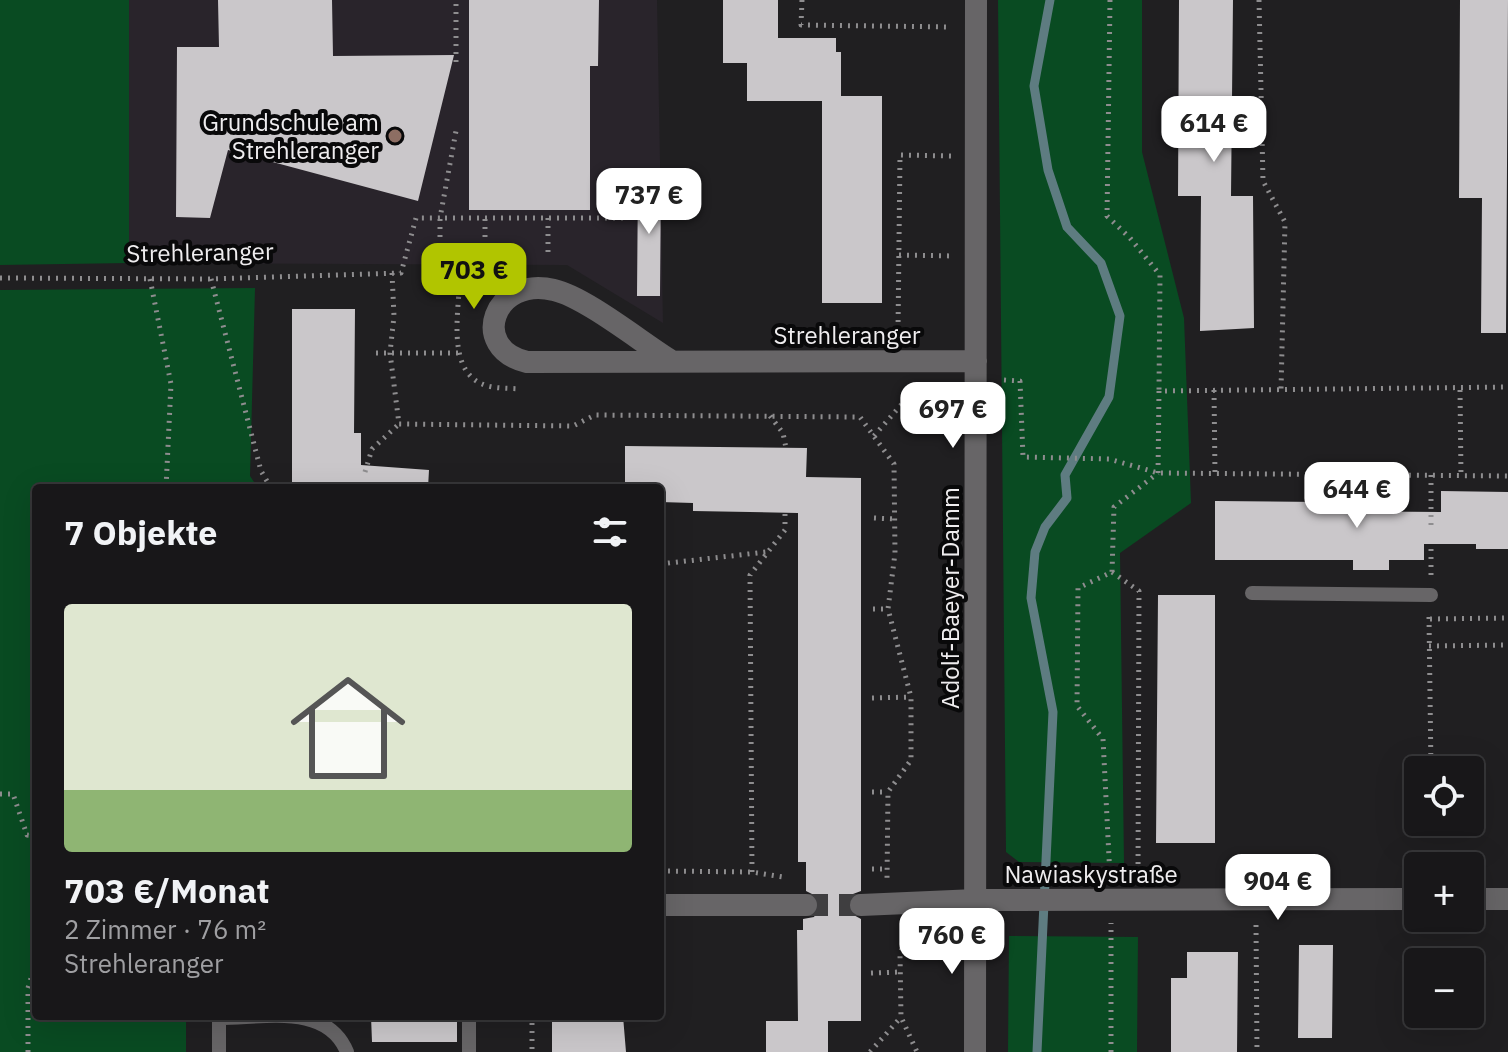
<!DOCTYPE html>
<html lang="de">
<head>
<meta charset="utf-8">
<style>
  body { margin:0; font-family:"IBM Plex Sans",sans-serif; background:#212022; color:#f1f3f6; height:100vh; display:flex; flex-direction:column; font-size:30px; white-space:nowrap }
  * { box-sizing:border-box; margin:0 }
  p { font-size:26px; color:#9f9fa2 }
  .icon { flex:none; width:44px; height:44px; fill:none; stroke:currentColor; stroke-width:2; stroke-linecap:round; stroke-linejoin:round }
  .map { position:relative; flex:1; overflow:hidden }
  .panel { position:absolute; left:32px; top:484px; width:632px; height:536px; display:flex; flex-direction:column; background:#181719; border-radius:8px; box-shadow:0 8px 32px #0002,0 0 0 2px #363638 }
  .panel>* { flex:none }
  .tools { position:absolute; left:1404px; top:756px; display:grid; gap:16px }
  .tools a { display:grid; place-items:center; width:80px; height:80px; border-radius:8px; background:#181719; box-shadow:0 8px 32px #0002,0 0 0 2px #363638; font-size:40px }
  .price { position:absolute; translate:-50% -68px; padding:0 18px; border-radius:16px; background:#fff; color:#222; font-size:26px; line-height:52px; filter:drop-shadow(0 2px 4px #0008) }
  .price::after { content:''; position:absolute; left:50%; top:48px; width:24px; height:18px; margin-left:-12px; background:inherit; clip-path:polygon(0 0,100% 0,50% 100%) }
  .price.selected { background:#b1c500; color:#111 }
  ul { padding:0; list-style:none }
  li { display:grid; align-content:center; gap:16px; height:424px; padding:0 32px }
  li span { display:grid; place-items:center; height:248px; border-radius:8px; color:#555 }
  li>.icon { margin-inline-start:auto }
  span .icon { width:144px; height:144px; fill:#fffc; stroke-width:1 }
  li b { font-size:34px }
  h2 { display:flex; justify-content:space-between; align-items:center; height:96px; padding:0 32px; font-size:34px }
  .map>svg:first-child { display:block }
</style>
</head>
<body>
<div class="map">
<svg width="1508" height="1052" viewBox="0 0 1508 1052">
  <rect width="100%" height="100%" fill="#201f21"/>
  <path fill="#29242b" d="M 129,0 L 657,0 L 663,323 L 567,265 L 129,263 Z"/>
  <path fill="#094b22" d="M 0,0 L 129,0 L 129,263 L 0,265 Z
    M 998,0 L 1142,0 L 1142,152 L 1184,318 L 1191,503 L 1120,553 L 1124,863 L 1019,862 L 1006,852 Z
    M 255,288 L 250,476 L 258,488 L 36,488 L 36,1016 L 186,1016 L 186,1052 L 0,1052 L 0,290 Z
    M 1009,936 L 1138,937 L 1137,1052 L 1008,1052 Z"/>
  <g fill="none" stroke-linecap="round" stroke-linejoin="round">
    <path stroke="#5e7c81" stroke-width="9" d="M 1037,1052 L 1053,712 L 1031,598 L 1035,552 L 1045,527 L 1067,498 L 1065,475 L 1109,397 L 1120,316 L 1101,263 L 1067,227 L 1048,170 L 1034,86 L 1050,0"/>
  </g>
  <path fill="#cac7ca" d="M 218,0 L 332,0 L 333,56 L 454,55 L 418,201 L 228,150 L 210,218 L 176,217 L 177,47 L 219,47 Z
    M 469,0 L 599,0 L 598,66 L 590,66 L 590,210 L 469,210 Z
    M 723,0 L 778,0 L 778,38 L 836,38 L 836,52 L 841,52 L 841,96 L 882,96 L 882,303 L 822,303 L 822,101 L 747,101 L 747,63 L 723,63 Z
    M 1179,0 L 1233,0 L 1231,196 L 1253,196 L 1254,328 L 1200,331 L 1201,196 L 1178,196 Z
    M 1460,0 L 1508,0 L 1506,333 L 1481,333 L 1482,198 L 1459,198 Z
    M 638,176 L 661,176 L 660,296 L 637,296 Z
    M 292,309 L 355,309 L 354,433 L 361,433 L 361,465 L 429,470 L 428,488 L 292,488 Z
    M 625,446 L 807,448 L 806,477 L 861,478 L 861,891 L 853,894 L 847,905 L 850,913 L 861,919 L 861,1021 L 828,1021 L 828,1052 L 766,1052 L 766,1021 L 798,1021 L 797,930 L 803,930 L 803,919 L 814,917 L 820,906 L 818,897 L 806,891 L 806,862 L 798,862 L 798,513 L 693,511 L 693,503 L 660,502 L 660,488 L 625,488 Z
    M 1441,491 L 1508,492 L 1508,549 L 1476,549 L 1476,544 L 1424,544 L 1424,560 L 1389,560 L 1389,570 L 1353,570 L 1353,560 L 1215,560 L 1215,501 L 1320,502 L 1320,511 L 1441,512 Z
    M 1158,595 L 1215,595 L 1215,843 L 1156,843 Z
    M 1299,945 L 1333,945 L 1332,1038 L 1298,1038 Z
    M 1187,952 L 1238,952 L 1237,1052 L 1171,1052 L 1171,978 L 1187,978 Z
    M 371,1016 L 457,1016 L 457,1042 L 372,1042 Z
    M 552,1016 L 623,1016 L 626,1052 L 552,1052 Z"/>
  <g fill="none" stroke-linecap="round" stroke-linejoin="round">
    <path stroke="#3f3e40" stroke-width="22" stroke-dasharray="22 11" stroke-linecap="butt" d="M 806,905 L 861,905"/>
    <path stroke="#8e8d8f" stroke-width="5" stroke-dasharray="2 6" stroke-linecap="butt" d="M 802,0 L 801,25 L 951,27
      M 1110,0 L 1107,216 L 1130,238 L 1160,275 L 1159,391
      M 1259,0 L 1263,181 L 1285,222 L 1281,390
      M 456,62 L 456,0
      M 548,218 L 548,253
      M 440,253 L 440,218 L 626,218
      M 485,253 L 485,218
      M 899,255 L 954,256
      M 392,273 L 394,316 L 390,353 L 399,424 L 573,426 L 595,415 L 860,417 L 894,464 L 895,553 L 888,609 L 911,697 L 911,760 L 888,792 L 887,878
      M 460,273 C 460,306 445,368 482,384 C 493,389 509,388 520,389
      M 0,278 L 211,279 L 401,273 L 416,218 L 440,218 L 456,131
      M 150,279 L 171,384 L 166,488
      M 211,279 L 261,471 L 271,488
      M 898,330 L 900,155 L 952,156
      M 376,353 L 459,353
      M 1004,380 L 1020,381 L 1023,457 L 1109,459 L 1158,473 L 1508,476
      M 1214,390 L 1215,474
      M 1460,390 L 1461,475
      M 770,416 L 783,433 L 786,448
      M 874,436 L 914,390
      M 365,472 L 372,449 L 399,424
      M 1158,473 L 1159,391 L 1508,387
      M 1431,475 L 1431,526
      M 874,518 L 895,519
      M 660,564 L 766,552
      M 1112,572 L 1139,591 L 1138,875
      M 1431,575 L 1431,544
      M 873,609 L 888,609
      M 1429,617 L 1431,770
      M 1430,619 L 1506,618
      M 1429,646 L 1508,645
      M 872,698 L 911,697
      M 872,792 L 888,792
      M 0,794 L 13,794 L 27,835 L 36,836
      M 872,869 L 887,869
      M 660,871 L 752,872 L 783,877
      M 752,872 L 750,575 L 785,530 L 785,513
      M 1110,877 L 1103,739 L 1077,706 L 1078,588 L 1112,572 L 1114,507 L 1158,473
      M 1256,925 L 1257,1052
      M 910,926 L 900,954 L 901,1017 L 917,1052
      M 871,973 L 900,972
      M 532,1049 L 532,1016
      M 28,1052 L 28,988 L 36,962
      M 870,1052 L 901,1017
      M 1111,1052 L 1111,923"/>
    <path stroke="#676567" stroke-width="14" d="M 1252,593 L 1431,595
      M 469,1016 L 469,1052
      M 219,1052 L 219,1018 C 265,1018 327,1003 347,1052"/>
    <path stroke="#676567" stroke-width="22" d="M 670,360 C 641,342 585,297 554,290 C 494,275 468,348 527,362 L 976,361
      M 1470,899 L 1508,899
      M 660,905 L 806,905
      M 861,905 L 976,900 L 1418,899
      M 975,1052 L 976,0"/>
  </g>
  <circle fill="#8d6e63" stroke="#09090a" stroke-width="3" cx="395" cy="136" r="8"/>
  <g text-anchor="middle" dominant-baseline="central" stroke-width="8" stroke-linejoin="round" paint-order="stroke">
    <g font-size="24" fill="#efedef" stroke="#09090a" text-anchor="end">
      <text x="379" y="122">Grundschule am<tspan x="379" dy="28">Strehleranger</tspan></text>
    </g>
    <g font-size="24" fill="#efedef" stroke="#09090a">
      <text transform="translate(200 252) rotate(-1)">Strehleranger</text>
      <text x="847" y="335">Strehleranger</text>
      <text transform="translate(950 598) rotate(-90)">Adolf-Baeyer-Damm</text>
      <text x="1091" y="874">Nawiaskystraße</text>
    </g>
  </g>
</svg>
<div class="tools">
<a><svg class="icon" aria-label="locate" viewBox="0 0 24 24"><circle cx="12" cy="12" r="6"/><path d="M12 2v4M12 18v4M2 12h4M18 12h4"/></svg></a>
<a>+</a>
<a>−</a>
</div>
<b class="price" style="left:1214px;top:164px">614 €</b>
<b class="price" style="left:649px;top:236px">737 €</b>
<b class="price selected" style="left:474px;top:311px">703 €</b>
<b class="price" style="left:953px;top:450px">697 €</b>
<b class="price" style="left:1357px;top:530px">644 €</b>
<b class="price" style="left:1278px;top:922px">904 €</b>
<b class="price" style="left:952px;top:976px">760 €</b>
<section class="panel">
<h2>7 Objekte<svg class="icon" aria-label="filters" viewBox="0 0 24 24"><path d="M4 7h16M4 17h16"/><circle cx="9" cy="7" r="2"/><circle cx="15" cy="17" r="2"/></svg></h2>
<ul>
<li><span style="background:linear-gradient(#dfe7d0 75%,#8fb573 0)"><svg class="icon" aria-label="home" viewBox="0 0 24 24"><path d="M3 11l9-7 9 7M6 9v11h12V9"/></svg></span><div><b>703 €/Monat</b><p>2 Zimmer · 76 m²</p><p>Strehleranger</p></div></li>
</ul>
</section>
</div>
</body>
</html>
